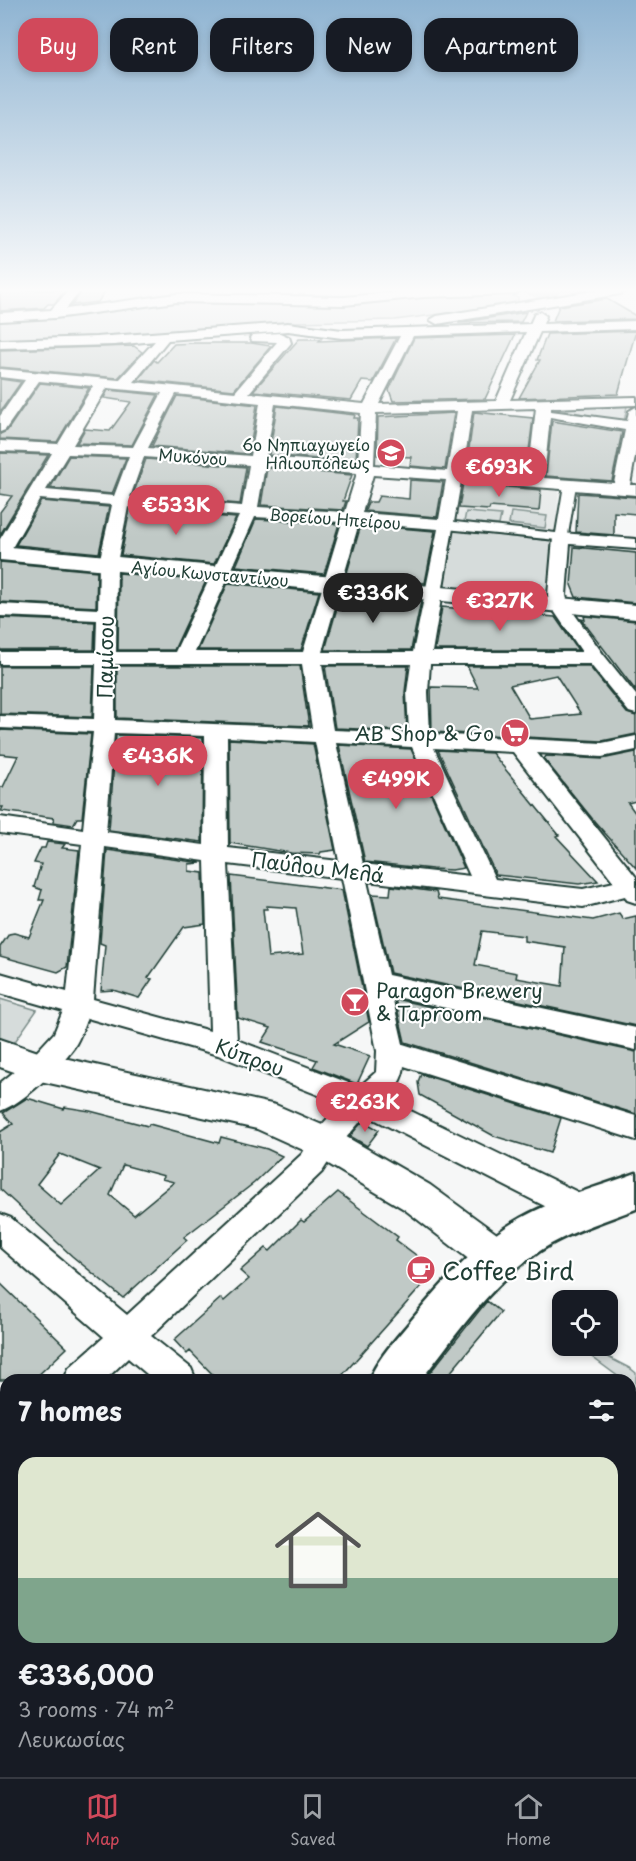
<!DOCTYPE html>
<html lang="en">
<head>
<meta charset="utf-8">
<style>
  body { margin:0; font-family:"Playpen Sans",sans-serif; background:#20242c; color:#f1f3f6; height:100vh; display:flex; flex-direction:column; font-size:22px; white-space:nowrap }
  * { box-sizing:border-box; margin:0 }
  p { font-size:20px; color:#9ea1a6 }
  .icon { flex:none; width:33px; height:33px; fill:none; stroke:currentColor; stroke-width:2; stroke-linecap:round; stroke-linejoin:round }
  .map { position:relative; flex:1; overflow:hidden }
  .panel { position:absolute; left:0px; top:1374px; width:636px; height:404px; display:flex; flex-direction:column; background:#171b24; border-radius:18px 18px 0 0; box-shadow:0 3px 9px #0003 }
  .panel>* { flex:none }
  .top-card { position:absolute; left:18px; top:18px; width:600px; height:54px; display:flex; gap:12px }
  .controls { position:absolute; left:552px; top:1290px; display:grid; gap:12px }
  .controls a { display:grid; place-items:center; width:66px; height:66px; border-radius:12px; background:#171b24; box-shadow:0 3px 9px #0003; font-size:30px }
  .price { position:absolute; translate:-50% -51px; padding:0 14px; border-radius:21px; background:#d1495b; color:#fff; font-size:20px; line-height:39px; filter:drop-shadow(0 2px 3px #0008) }
  .price::after { content:''; position:absolute; left:50%; top:36px; width:18px; height:14px; margin-left:-9px; background:inherit; clip-path:polygon(0 0,100% 0,50% 100%) }
  .price.current { background:#222; color:#fff }
  ul { padding:0; list-style:none }
  li { display:grid; align-content:center; gap:12px; height:318px; padding:0 18px }
  li span { display:grid; place-items:center; height:186px; border-radius:18px; color:#555 }
  li>.icon { margin-inline-start:auto }
  span .icon { width:108px; height:108px; fill:#fffc; stroke-width:1 }
  li b { font-size:26px }
  h2 { display:flex; justify-content:space-between; align-items:center; height:72px; padding:0 18px; font-size:26px }
  .tag { padding:0 21px; border-radius:18px; background:#171b24; box-shadow:0 3px 9px #0003; font-size:21px; line-height:54px }
  .tag.current { background:#d1495b; color:#fff }
  .tabs { display:flex; justify-content:space-around; align-items:center; height:84px; border-top:2px solid #363941; background:#171b24; font-size:16px; color:#9ea1a6 }
  .tabs a { display:grid; justify-items:center; gap:3px }
  .tabs .current { color:#d1495b }
  .map>svg:first-child { display:block }
</style>
</head>
<body>
<div class="map">
<svg width="636" height="1777" viewBox="0 0 636 1777">
  <rect width="100%" height="100%" fill="#f6f7f7"/>
  <filter id="ink" filterUnits="userSpaceOnUse"><feTurbulence type="fractalNoise" baseFrequency=".0167" numOctaves="2"/><feDisplacementMap in="SourceGraphic" scale="12" xChannelSelector="R" yChannelSelector="G"/><feConvolveMatrix kernelMatrix="1 2 1 2 8 2 1 2 1" color-interpolation-filters="sRGB"/></filter>
  <g filter="url(#ink)">
    <path fill="#e6e9e8" d="M 374,438 L 409,439 L 407,469 L 372,466 Z
      M 459,483 L 559,491 L 555,531 L 547,533 L 451,523 Z"/>
    <path fill="#d6dcdb" stroke="#7a8c88" stroke-width="1.5" d="M 524,290 L 597,290 L 544,300 L 522,291 Z
      M 505,293 L 518,298 L 518,304 L 395,320 L 294,322 L 99,338 L 0,340 L 0,321 L 160,302 Z
      M 627,406 L 624,422 L 553,408 Z
      M 466,512 L 501,515 L 499,525 L 464,522 Z
      M 511,512 L 547,516 L 545,528 L 509,524 Z
      M 450,530 L 553,541 L 547,595 L 442,587 Z
      M 0,999 L 37,1010 L 14,1043 L 0,1039 Z
      M 577,1346 L 587,1346 L 631,1369 L 636,1373 L 636,1390 L 630,1385 L 630,1380 L 623,1380 Z"/>
    <g fill="none" stroke-linecap="round" stroke-linejoin="round">
      <path fill="#aab5b1" fill-rule="evenodd" d="M 531,290 L 561,290 L 559,294 L 539,298 L 532,296 L 530,292 Z"/>
    </g>
    <path fill="#c0c9c6" stroke="#1f3d34" stroke-width="1.5" fill-rule="evenodd" d="M 0,290 L 66,290 L 54,304 L 48,304 L 44,308 L 0,311 Z
      M 83,290 L 106,290 L 98,302 L 72,305 Z
      M 607,299 L 636,316 L 636,319 L 553,321 L 559,306 Z
      M 526,312 L 521,322 L 458,323 Z
      M 636,331 L 618,394 L 519,398 L 540,360 L 537,360 L 547,334 Z
      M 515,335 L 485,399 L 393,401 L 389,390 L 414,338 Z
      M 396,338 L 373,382 L 362,381 L 351,400 L 253,391 L 299,339 L 321,339 L 319,341 Z
      M 194,343 L 251,343 L 271,346 L 234,390 L 138,380 L 154,360 L 157,362 L 174,344 Z
      M 134,346 L 142,352 L 118,378 L 0,367 L 0,350 Z
      M 0,379 L 21,382 L 0,412 Z
      M 40,383 L 89,388 L 57,442 L 0,439 L 0,434 L 7,431 Z
      M 108,390 L 158,395 L 132,445 L 77,443 L 85,429 L 110,431 L 131,402 L 104,398 Z
      M 177,396 L 257,405 L 249,454 L 152,446 Z
      M 277,406 L 355,415 L 354,418 L 358,418 L 356,462 L 269,455 Z
      M 474,412 L 533,418 L 526,475 L 466,470 Z
      M 454,413 L 445,469 L 410,466 L 411,457 L 377,455 L 378,417 Z
      M 552,421 L 622,432 L 612,481 L 546,476 Z
      M 0,453 L 48,455 L 0,535 L 0,512 L 12,496 L 0,494 Z
      M 69,456 L 126,458 L 112,494 L 50,488 Z
      M 146,459 L 246,467 L 240,504 L 133,495 Z
      M 267,468 L 352,475 L 343,501 L 346,501 L 343,510 L 261,505 Z
      M 410,480 L 443,482 L 437,517 L 365,511 L 368,502 L 376,502 L 379,496 L 409,499 Z
      M 463,483 L 541,490 L 539,511 L 490,507 L 489,510 L 459,508 Z
      M 578,493 L 636,497 L 636,514 L 614,512 L 614,535 L 576,532 Z
      M 41,501 L 109,507 L 99,553 L 16,545 Z
      M 130,509 L 236,518 L 214,564 L 121,555 Z
      M 256,519 L 339,524 L 324,574 L 236,566 Z
      M 361,525 L 435,531 L 425,583 L 346,576 Z
      M 574,547 L 636,553 L 636,603 L 576,597 L 571,585 Z
      M 0,562 L 97,571 L 96,607 L 0,602 Z
      M 119,573 L 206,581 L 174,650 L 118,650 Z
      M 228,583 L 319,592 L 301,650 L 198,650 Z
      M 341,594 L 421,601 L 411,650 L 325,650 Z
      M 442,607 L 555,617 L 578,650 L 435,650 Z
      M 584,616 L 636,621 L 636,691 L 581,619 L 585,620 Z
      M 0,618 L 95,622 L 94,650 L 0,650 Z
      M 0,666 L 94,666 L 92,717 L 0,714 Z
      M 117,666 L 300,666 L 309,726 L 117,718 Z
      M 325,666 L 408,666 L 405,692 L 407,731 L 335,728 Z
      M 467,666 L 589,666 L 627,713 L 636,716 L 636,734 L 602,741 L 432,732 L 431,687 L 478,688 ZM 556,675 L 581,714 L 530,719 L 510,685 Z
      M 0,730 L 91,734 L 82,818 L 77,818 L 73,825 L 53,822 L 54,818 L 1,811 L 3,807 L 0,807 L 0,787 L 3,787 L 18,756 L 0,754 Z
      M 116,735 L 203,738 L 202,842 L 109,830 Z
      M 229,739 L 313,744 L 335,850 L 321,852 L 320,854 L 291,853 L 230,843 Z
      M 339,745 L 411,749 L 464,868 L 452,870 L 432,869 L 365,862 Z
      M 438,750 L 492,753 L 559,835 L 556,836 L 598,881 L 579,884 L 496,875 Z
      M 636,752 L 636,801 L 628,803 L 636,814 L 636,868 L 595,822 L 544,759 L 546,756 L 602,759 Z
      M 47,842 L 65,844 L 62,848 L 79,850 L 67,967 L 58,972 L 0,956 L 0,947 L 9,934 L 14,933 L 29,937 L 44,900 L 39,900 L 42,890 L 34,887 L 41,864 L 34,863 L 41,848 L 45,848 Z
      M 107,850 L 201,863 L 189,864 L 189,871 L 203,873 L 205,924 L 184,927 L 148,978 L 152,979 L 139,998 L 113,990 L 101,991 L 105,945 L 100,943 Z
      M 231,876 L 342,890 L 369,1022 L 334,1044 L 370,1056 L 357,1084 L 313,1067 L 317,1060 L 262,1042 L 271,1028 L 238,1018 ZM 267,906 L 296,908 L 303,954 L 268,957 L 263,909 L 267,909 Z
      M 391,886 L 436,892 L 438,899 L 593,920 L 619,913 L 623,919 L 636,916 L 636,1026 L 390,973 L 372,894 L 390,895 ZM 482,931 L 524,936 L 524,941 L 565,947 L 562,986 L 516,978 L 517,973 L 475,965 Z
      M 395,999 L 636,1052 L 636,1114 L 405,1042 Z
      M 421,1074 L 561,1118 L 550,1153 L 494,1136 L 420,1095 L 418,1082 Z
      M 27,1098 L 64,1109 L 65,1107 L 90,1111 L 148,1126 L 149,1124 L 219,1143 L 221,1137 L 267,1149 L 282,1156 L 254,1183 L 184,1237 L 187,1240 L 123,1298 L 72,1256 L 0,1189 L 0,1132 L 13,1124 L 3,1113 ZM 60,1154 L 100,1170 L 61,1205 L 37,1184 ZM 123,1165 L 164,1176 L 162,1179 L 174,1182 L 134,1215 L 110,1195 Z
      M 363,1121 L 379,1130 L 367,1146 L 350,1136 Z
      M 338,1192 L 398,1237 L 396,1240 L 436,1270 L 338,1380 L 218,1380 L 190,1351 L 187,1354 L 174,1340 L 221,1298 L 224,1301 L 249,1279 L 240,1271 L 266,1248 L 270,1251 L 301,1220 L 304,1222 Z
      M 0,1283 L 67,1348 L 33,1380 L 0,1380 Z
      M 487,1301 L 501,1312 L 444,1380 L 424,1380 Z"/>
    <g fill="none" stroke-linecap="round" stroke-linejoin="round">
      <g stroke="#1f3d34" stroke-width="4">
        <path id="pedestrian" d="M 570,481 L 576,485 L 567,541 L 446,529 L 440,525 L 446,521 L 556,533 L 564,485 Z"/>
      </g>
      <g stroke="#1f3d34" stroke-width="4">
        <path id="minor" d="M 69,290 L 81,290 L 66,309 L 176,294 L 344,297 L 420,290 L 521,290 L 515,294 L 424,297 L 344,305 L 176,302 L 55,318 L 0,321 L 0,313 L 51,310 Z
          M 599,290 L 626,290 L 620,294 L 437,324 L 430,320 L 437,316 Z
          M 540,312 L 546,316 L 543,324 L 636,321 L 636,329 L 540,332 L 510,400 L 636,397 L 636,405 L 551,408 L 551,411 L 627,421 L 629,411 L 636,407 L 636,451 L 630,485 L 636,485 L 636,495 L 461,481 L 432,652 L 582,652 L 550,605 L 548,595 L 553,538 L 556,534 L 562,533 L 636,539 L 636,549 L 570,544 L 566,595 L 568,605 L 603,654 L 636,695 L 636,714 L 629,712 L 590,664 L 430,664 L 428,692 L 430,734 L 602,743 L 636,736 L 636,750 L 602,757 L 537,753 L 636,877 L 636,903 L 627,900 L 625,896 L 583,907 L 367,881 L 388,975 L 636,1028 L 636,1050 L 392,996 L 403,1044 L 636,1116 L 636,1140 L 404,1066 C 402,1082 396,1087 384,1098 L 596,1201 L 600,1211 L 596,1221 L 585,1224 L 574,1221 L 366,1115 L 338,1147 L 322,1172 L 151,1336 L 191,1368 L 196,1380 L 154,1380 L 128,1358 L 105,1380 L 64,1380 L 69,1368 L 104,1337 L 0,1247 L 0,1214 L 11,1218 L 127,1315 L 302,1154 L 317,1130 L 341,1104 L 218,1055 L 87,1018 C 83,1027 80,1039 74,1047 C 58,1069 25,1102 0,1111 L 0,1083 L 30,1059 L 54,1033 L 63,1011 L 0,993 L 0,973 L 67,992 L 82,844 L 0,833 L 0,817 L 83,829 L 93,732 L 0,728 L 0,716 L 94,719 L 96,664 L 0,664 L 0,652 L 96,652 L 97,620 L 0,616 L 0,604 L 98,609 L 99,563 L 112,505 L 40,499 L 9,553 L 6,557 L 0,558 L 0,539 L 52,453 L 0,451 L 0,441 L 58,444 L 93,386 L 39,381 L 5,430 L 0,432 L 0,416 L 25,380 L 0,377 L 0,369 L 119,380 L 155,341 L 114,345 L 0,348 L 0,340 L 96,337 L 288,323 L 342,330 L 530,324 L 535,313 ZM 288,331 L 342,338 L 400,336 L 364,404 L 249,393 L 291,343 L 289,337 L 280,333 L 252,335 L 250,338 L 252,341 L 277,342 L 235,392 L 134,382 L 168,340 ZM 526,332 L 496,401 L 379,404 L 413,336 ZM 107,388 L 162,393 L 133,447 L 73,445 ZM 176,394 L 260,403 L 251,456 L 148,448 ZM 275,404 L 361,413 L 358,464 L 266,457 ZM 536,408 L 528,477 L 463,472 L 472,410 ZM 457,411 L 447,471 L 374,465 L 376,413 ZM 550,417 L 625,430 L 614,483 L 544,478 ZM 68,454 L 129,456 L 114,496 L 46,490 ZM 144,457 L 249,465 L 242,506 L 130,497 ZM 265,466 L 357,473 L 345,512 L 258,507 ZM 373,475 L 446,480 L 439,519 L 362,513 ZM 128,507 L 239,516 L 175,652 L 116,652 L 117,563 ZM 255,517 L 342,522 L 303,652 L 195,652 ZM 359,523 L 438,529 L 413,652 L 322,652 ZM 115,664 L 302,664 L 312,728 L 115,720 ZM 322,664 L 411,664 L 407,692 L 409,733 L 333,730 ZM 114,733 L 205,736 L 204,845 L 106,832 ZM 227,737 L 315,742 L 339,861 L 228,848 ZM 336,743 L 412,747 L 470,876 L 363,864 ZM 434,748 L 513,752 L 614,882 L 583,889 L 495,879 ZM 105,847 L 205,861 L 210,1031 L 93,999 ZM 228,864 L 342,878 L 377,1051 L 376,1072 L 359,1087 L 237,1040 Z
          M 6,1432 L 6,1469 L 0,1471 L 0,1434 Z
          M 0,1629 L 6,1631 L 6,1673 L 0,1671 Z
          M 97,1772 L 141,1772 L 144,1777 L 100,1777 Z"/>
      </g>
      <g stroke="#1f3d34" stroke-width="4">
        <path id="tertiary" d="M 0,546 L 636,605 L 636,619 L 0,560 Z
          M 0,1039 L 41,1053 L 276,1105 L 336,1131 L 430,1185 L 512,1245 L 517,1258 L 512,1271 L 498,1276 L 484,1271 L 404,1209 L 310,1153 L 257,1129 L 40,1081 L 0,1067 Z"/>
      </g>
      <g stroke="#1f3d34" stroke-width="5">
        <path id="primary" d="M 636,1173 L 636,1209 C 607,1220 578,1229 551,1244 C 496,1276 459,1331 421,1380 L 369,1380 C 379,1356 398,1337 414,1317 C 445,1280 478,1242 521,1218 C 557,1198 598,1187 636,1173 Z
          M 636,1653 L 636,1715 L 630,1717 L 630,1655 Z
          M 27,1772 L 86,1772 L 84,1777 L 25,1777 Z
          M 551,1772 L 608,1772 L 606,1777 L 549,1777 Z"/>
      </g>
      <use href="#pedestrian" fill="#fff" fill-rule="evenodd"/>
      <use href="#minor" fill="#fff" fill-rule="evenodd"/>
      <use href="#tertiary" fill="#fff" fill-rule="evenodd"/>
      <use href="#primary" fill="#fff" fill-rule="evenodd"/>
    </g>
  </g>
  <linearGradient id="sky" x2="0" y2="1"><stop stop-color="#8fb4d2"/><stop offset="0.54" stop-color="#fbfbfb"/><stop offset="1" stop-color="#fbfbfb" stop-opacity="0"/></linearGradient>
  <rect width="636" height="538" fill="url(#sky)"/>
  <defs>
    <g id="school-disc" transform="scale(1.5)"><circle r="9.5" fill="#d1495b" stroke="#fff"/><path d="M0-5L7-2L0 1L-7-2ZM-4 1L0 2.5L4 1V4Q0 6-4 4Z" fill="#fff"/></g>
    <g id="supermarket-disc" transform="scale(1.5)"><circle r="9.5" fill="#d1495b" stroke="#fff"/><path d="M-6-5.5h2.5l.6 2H6L4.5 2H-2.5L-4.4-4H-6ZM-1.5 3.2a1.3 1.3 0 1 0 .1 0ZM3 3.2a1.3 1.3 0 1 0 .1 0Z" fill="#fff"/></g>
    <g id="bar-disc" transform="scale(1.5)"><circle r="9.5" fill="#d1495b" stroke="#fff"/><path d="M-6-5H6L.8 .8V4.5H3.5V6h-7V4.5H-.8V.8Z" fill="#fff"/></g>
    <g id="cafe-disc" transform="scale(1.5)"><circle r="9.5" fill="#d1495b" stroke="#fff"/><path d="M-5.5-4.5H6V0H3Q3 3.5 0 3.5H-2.5Q-5.5 3.5-5.5 0ZM3-3.2v2h1.7v-2ZM-6 4.5H4V6H-6Z" fill="#fff"/></g>
  </defs>
  <g fill-rule="evenodd">
    <use href="#school-disc" x="391" y="453"/>
    <use href="#supermarket-disc" x="515" y="733"/>
    <use href="#bar-disc" x="355" y="1002"/>
    <use href="#cafe-disc" x="421" y="1270"/>
  </g>
  <g text-anchor="middle" dominant-baseline="central" stroke-width="4.5" stroke-linejoin="round" paint-order="stroke">
    <g font-size="16" fill="#1f3d34" stroke="#fff" text-anchor="end">
      <text x="370" y="444">6ο Νηπιαγωγείο<tspan x="370" dy="18">Ηλιουπόλεως</tspan></text>
    </g>
    <g font-size="16" fill="#1f3d34" stroke="#fff">
      <text transform="translate(193 456) rotate(4)">Μυκόνου</text>
      <text transform="translate(335 518) rotate(4)">Βορείου Ηπείρου</text>
      <text transform="translate(210 573) rotate(5)">Αγίου Κωνσταντίνου</text>
    </g>
    <g font-size="20" fill="#1f3d34" stroke="#fff">
      <text transform="translate(105 657) rotate(-89)">Παμίσου</text>
      <text transform="translate(318 867) rotate(7)">Παύλου Μελά</text>
      <text transform="translate(250 1057) rotate(20)">Κύπρου</text>
    </g>
    <g font-size="20" fill="#1f3d34" stroke="#fff" text-anchor="end">
      <text x="494" y="733">ΑΒ Shop &amp; Go</text>
      <text x="376" y="990" text-anchor="start">Paragon Brewery<tspan x="376" dy="23">&amp; Taproom</tspan></text>
    </g>
    <g font-size="24" fill="#1f3d34" stroke="#fff" text-anchor="start">
      <text x="442" y="1270">Coffee Bird</text>
    </g>
  </g>
</svg>
<div class="controls">
<a><svg class="icon" aria-label="locate" viewBox="0 0 24 24"><circle cx="12" cy="12" r="6"/><path d="M12 2v4M12 18v4M2 12h4M18 12h4"/></svg></a>
</div>
<b class="price" style="left:499px;top:498px">€693K</b>
<b class="price" style="left:176px;top:536px">€533K</b>
<b class="price current" style="left:373px;top:624px">€336K</b>
<b class="price" style="left:500px;top:632px">€327K</b>
<b class="price" style="left:158px;top:787px">€436K</b>
<b class="price" style="left:396px;top:810px">€499K</b>
<b class="price" style="left:365px;top:1133px">€263K</b>
<div class="top-card">
<a class="tag current">Buy</a>
<a class="tag">Rent</a>
<a class="tag">Filters</a>
<a class="tag">New</a>
<a class="tag">Apartment</a>
</div>
<section class="panel">
<h2>7 homes<svg class="icon" aria-label="filters" viewBox="0 0 24 24"><path d="M4 7h16M4 17h16"/><circle cx="9" cy="7" r="2"/><circle cx="15" cy="17" r="2"/></svg></h2>
<ul>
<li><span style="background:linear-gradient(#dfe7d0 65%,#7fa58c 0)"><svg class="icon" aria-label="home" viewBox="0 0 24 24"><path d="M3 11l9-7 9 7M6 9v11h12V9"/></svg></span><div><b>€336,000</b><p>3 rooms · 74 m²</p><p>Λευκωσίας</p></div></li>
</ul>
</section>
</div>
<nav class="tabs">
<a class="current"><svg class="icon" aria-label="map" viewBox="0 0 24 24"><path d="M3 6l6-2 6 2 6-2v14l-6 2-6-2-6 2zM9 4v14M15 6v14"/></svg>Map</a>
<a><svg class="icon" aria-label="saved" viewBox="0 0 24 24"><path d="M7 4h10v16l-5-4-5 4z"/></svg>Saved</a>
<a><svg class="icon" aria-label="home" viewBox="0 0 24 24"><path d="M3 11l9-7 9 7M6 9v11h12V9"/></svg>Home</a>
</nav>
</body>
</html>
